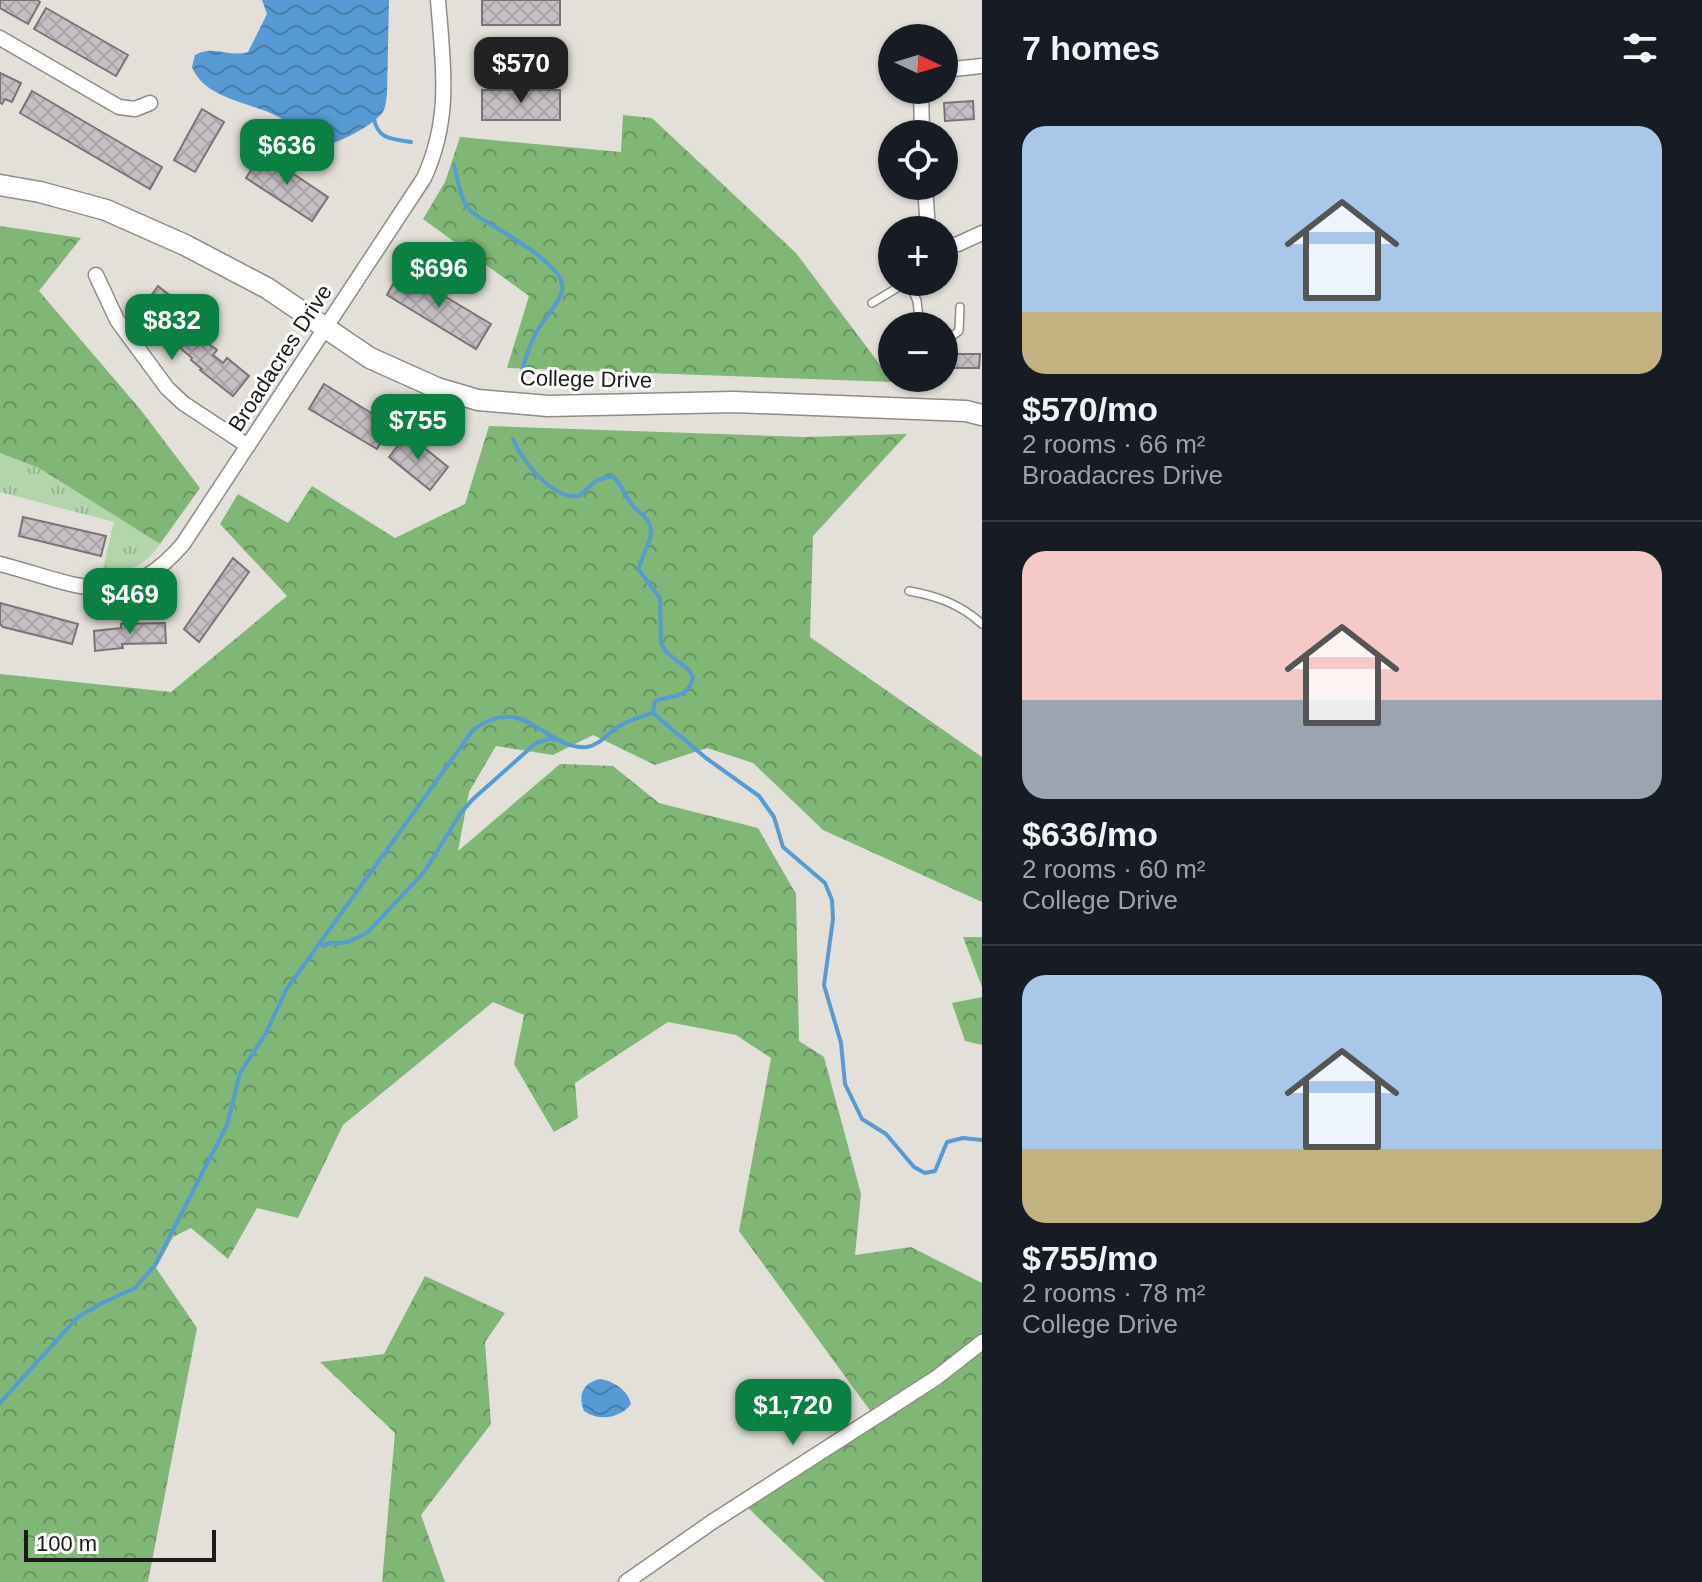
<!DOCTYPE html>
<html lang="en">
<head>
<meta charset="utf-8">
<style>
  body { margin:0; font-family:Arial,sans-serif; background:#242831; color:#f1f3f6; height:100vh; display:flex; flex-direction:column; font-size:30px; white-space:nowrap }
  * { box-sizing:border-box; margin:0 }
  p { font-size:26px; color:#9ea1a6 }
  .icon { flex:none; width:44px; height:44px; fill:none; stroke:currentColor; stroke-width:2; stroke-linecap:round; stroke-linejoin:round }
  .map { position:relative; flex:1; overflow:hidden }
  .sheet { display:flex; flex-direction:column; background:#171b24; width:720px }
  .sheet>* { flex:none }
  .needle { width:52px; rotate:94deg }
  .tools { position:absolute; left:878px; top:24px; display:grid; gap:16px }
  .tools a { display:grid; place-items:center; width:80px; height:80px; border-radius:50%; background:#171b24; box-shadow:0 2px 6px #0004; font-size:40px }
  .scale { position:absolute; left:24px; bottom:20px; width:192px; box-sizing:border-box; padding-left:8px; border:4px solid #1c1b19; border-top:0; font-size:22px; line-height:28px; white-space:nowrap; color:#1c1b19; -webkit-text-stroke:6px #fff; paint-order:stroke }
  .price { position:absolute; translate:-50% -68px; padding:0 18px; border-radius:16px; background:#0b8043; color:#fff; font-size:26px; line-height:52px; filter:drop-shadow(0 2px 4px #0008) }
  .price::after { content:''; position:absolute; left:50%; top:48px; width:24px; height:18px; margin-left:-12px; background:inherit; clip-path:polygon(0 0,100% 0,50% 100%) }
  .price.selected { background:#222; color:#fff }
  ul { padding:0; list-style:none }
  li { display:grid; align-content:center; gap:16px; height:424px; padding:0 40px }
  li+li { border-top:2px solid #363941 }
  li span { display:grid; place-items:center; height:248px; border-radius:24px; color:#555 }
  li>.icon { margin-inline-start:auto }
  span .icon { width:144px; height:144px; fill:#fffc; stroke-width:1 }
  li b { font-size:34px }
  h2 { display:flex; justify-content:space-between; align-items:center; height:96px; padding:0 40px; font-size:34px }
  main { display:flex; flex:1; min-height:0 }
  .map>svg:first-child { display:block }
</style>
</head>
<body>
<main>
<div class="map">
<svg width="982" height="1582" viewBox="0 0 982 1582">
  <defs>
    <pattern id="grass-tufts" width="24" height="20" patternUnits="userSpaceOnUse" patternTransform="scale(2)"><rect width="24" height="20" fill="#b2d5ac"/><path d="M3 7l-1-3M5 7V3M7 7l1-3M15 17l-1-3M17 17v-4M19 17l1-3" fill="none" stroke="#98b693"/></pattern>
    <pattern id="forest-crowns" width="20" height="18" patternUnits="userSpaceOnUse" patternTransform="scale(2)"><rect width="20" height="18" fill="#80b776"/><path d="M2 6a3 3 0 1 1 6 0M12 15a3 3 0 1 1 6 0" fill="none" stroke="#689460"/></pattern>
    <pattern id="water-waves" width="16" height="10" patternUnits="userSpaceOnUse" patternTransform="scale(2)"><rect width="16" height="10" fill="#569bd3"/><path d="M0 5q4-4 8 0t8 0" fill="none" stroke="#467eaa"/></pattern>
    <pattern id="building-cross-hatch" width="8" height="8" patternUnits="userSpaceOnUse" patternTransform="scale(2)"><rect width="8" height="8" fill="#c5bfc3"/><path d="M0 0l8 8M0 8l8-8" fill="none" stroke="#a9a4a7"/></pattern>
  </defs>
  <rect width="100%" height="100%" fill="#e3e0da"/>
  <path fill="url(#grass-tufts)" d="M 0,453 L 39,468 L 160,544 C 146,565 128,574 102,572 L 114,522 L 0,492 Z"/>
  <path fill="url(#forest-crowns)" d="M 623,115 L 652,118 L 796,253 L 893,382 L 507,368 L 529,296 L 423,219 L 445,182 L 460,137 L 621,152 Z
    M 0,226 L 81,238 L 39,291 L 140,409 L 200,488 L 160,544 L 39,468 L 0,453 Z
    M 489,426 L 804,437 L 907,434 L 813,536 L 810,637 L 982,757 L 982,902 L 823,830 L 753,763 L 707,748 L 655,765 L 593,735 L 553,755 L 496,746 L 469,792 L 458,851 L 560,764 L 613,766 L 659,803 L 758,828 L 796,894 L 799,1041 L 824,1057 L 861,1194 L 855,1255 L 911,1247 L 982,1283 L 982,1582 L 825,1582 L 745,1505 L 874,1416 L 739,1231 L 771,1058 L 736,1035 L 668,1022 L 575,1083 L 578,1118 L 554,1132 L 514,1064 L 524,1015 L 493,1002 L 343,1125 L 298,1218 L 257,1208 L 228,1259 L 191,1228 L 173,1237 L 156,1268 L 197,1328 L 148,1582 L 0,1582 L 0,674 L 171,692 L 287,596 L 220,524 L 238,494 L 288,523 L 312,486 L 395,538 L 465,504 Z
    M 963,937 L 982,937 L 982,987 Z
    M 982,997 L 982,1045 L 965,1041 L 952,1003 Z
    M 425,1276 L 505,1313 L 485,1342 L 491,1424 L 421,1515 L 445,1582 L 382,1582 L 395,1433 L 320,1362 L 384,1354 Z"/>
  <path fill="url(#water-waves)" d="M 262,0 L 389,0 L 387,94 C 386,101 386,108 382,113 C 374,125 334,146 320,146 C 306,140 296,127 284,120 C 256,102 205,101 192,67 L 195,55 C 213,44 230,58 248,52 L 267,14 Z
    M 599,1379 C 612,1380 628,1390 631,1404 C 621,1418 599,1422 584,1411 C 578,1395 582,1384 599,1379 Z"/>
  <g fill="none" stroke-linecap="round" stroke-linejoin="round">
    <path stroke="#569bd3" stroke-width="4" d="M 374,119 C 378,140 393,139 411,142
      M 454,165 C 458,179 460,202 472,212 C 490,227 569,263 562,291 C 559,304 546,316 539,328 C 530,342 525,359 521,375
      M 513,439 C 521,460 553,500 579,496 L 597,480 L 612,476 C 621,482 623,493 630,502 C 635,509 643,514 648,521 C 658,538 640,554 639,570 L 660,598 L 661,643 L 666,652 L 688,669 L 693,677 C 688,700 673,694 655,701 L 653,713 L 706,758 L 759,796 L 774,817 L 783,847 L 825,883 L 832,900 L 833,919 L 824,985 L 841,1043 L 845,1084 L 862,1119 L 886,1134 L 914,1167 L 925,1173 L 935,1171 L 947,1142 L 963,1138 L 982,1140
      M 320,945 L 348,942 L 367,933 L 425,871 L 460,814 L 472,800 L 536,743 L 549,739 L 560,740
      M 0,1403 L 78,1317 L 102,1303 L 135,1288 L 155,1265 L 227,1125 L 240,1073 L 265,1035 L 286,990 L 473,730 C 525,691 546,751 587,747 C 600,745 608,733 618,727 C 628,720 641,717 652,713"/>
  </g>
  <path fill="url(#building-cross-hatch)" stroke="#7a7478" stroke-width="2" d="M 0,0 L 37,0 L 40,2 L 28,24 L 0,8 Z
    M 482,0 L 560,0 L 560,25 L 482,25 Z
    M 46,8 L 128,55 L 116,76 L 34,29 Z
    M 0,73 L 21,83 L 12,102 L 5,99 L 2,104 L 0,103 Z
    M 482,90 L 560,90 L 560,120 L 482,120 Z
    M 32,91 L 162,167 L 150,189 L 20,113 Z
    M 973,101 L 974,119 L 945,121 L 944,103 Z
    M 202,109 L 224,122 L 195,172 L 174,160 Z
    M 262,153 L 328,197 L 312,221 L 246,178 Z
    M 401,270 L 491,324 L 476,349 L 387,295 Z
    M 158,286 L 181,304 L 178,309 L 200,326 L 194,333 L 217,350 L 213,355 L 223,363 L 227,358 L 249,376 L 233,396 L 200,370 L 202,369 L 191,360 L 192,358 L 180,348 L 183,345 L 173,337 L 175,333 L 163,324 L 166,321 L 145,304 Z
    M 954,354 L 980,354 L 979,368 L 954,368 Z
    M 324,384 L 391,425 L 377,449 L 309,409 Z
    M 407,434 L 448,467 L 430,490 L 389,457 Z
    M 23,517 L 106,536 L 101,556 L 19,536 Z
    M 233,558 L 249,572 L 199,642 L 184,629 Z
    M 0,603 L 78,624 L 72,644 L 3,627 L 0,624 Z
    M 165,623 L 166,643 L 122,644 L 123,648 L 95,651 L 94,631 L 121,628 L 121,624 Z"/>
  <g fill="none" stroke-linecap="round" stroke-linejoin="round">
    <g stroke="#8f8c86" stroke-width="10">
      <path id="service" d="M 909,282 L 917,301 L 920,326
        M 872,303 L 907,282
        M 944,342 L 959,331 L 960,307
        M 909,591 C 937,596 960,604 982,624"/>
    </g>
    <g stroke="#8f8c86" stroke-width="17">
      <path id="minor" d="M 0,38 L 119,107 L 135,109 L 150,103
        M 944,70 L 982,66
        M 921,90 L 922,134
        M 925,186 L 928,230
        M 944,247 L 958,244 L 982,233
        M 96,275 L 117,320 L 167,388 L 183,403 L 248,446
        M 0,564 C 78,584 122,615 183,544 L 424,178 C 452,117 443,65 438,0
        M 626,1582 L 712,1522 L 936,1378 L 982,1342"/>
    </g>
    <g stroke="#8f8c86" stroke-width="23">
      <path id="secondary" d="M 0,185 L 40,192 L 106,210 L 185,245 L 267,288 L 370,358 L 437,388 L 478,400 L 548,406 L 734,402 L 966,411 L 982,415"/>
    </g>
    <use href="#service" stroke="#fff" stroke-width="7"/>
    <use href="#minor" stroke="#fff" stroke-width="14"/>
    <use href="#secondary" stroke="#fff" stroke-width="20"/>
  </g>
  <g text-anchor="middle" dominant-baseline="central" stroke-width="6" stroke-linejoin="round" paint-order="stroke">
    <g font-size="22" fill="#1c1b19" stroke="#fff">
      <text transform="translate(280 358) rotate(-57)">Broadacres Drive</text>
      <text transform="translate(586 379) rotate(1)">College Drive</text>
    </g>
  </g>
</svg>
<div class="tools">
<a><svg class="needle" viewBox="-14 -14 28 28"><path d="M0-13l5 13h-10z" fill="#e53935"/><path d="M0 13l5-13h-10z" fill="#9ea1a6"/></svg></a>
<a><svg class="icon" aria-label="locate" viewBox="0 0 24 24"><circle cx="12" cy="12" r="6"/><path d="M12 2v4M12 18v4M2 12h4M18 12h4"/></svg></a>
<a>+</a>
<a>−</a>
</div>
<div class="scale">100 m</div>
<b class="price selected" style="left:521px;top:105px">$570</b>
<b class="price" style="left:287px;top:187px">$636</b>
<b class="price" style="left:439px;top:310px">$696</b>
<b class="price" style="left:172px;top:362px">$832</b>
<b class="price" style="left:418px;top:462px">$755</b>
<b class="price" style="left:130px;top:636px">$469</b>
<b class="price" style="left:793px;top:1447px">$1,720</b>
</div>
<section class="sheet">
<h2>7 homes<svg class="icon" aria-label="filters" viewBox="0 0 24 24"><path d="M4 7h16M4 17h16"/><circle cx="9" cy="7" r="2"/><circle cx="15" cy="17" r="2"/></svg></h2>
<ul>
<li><span style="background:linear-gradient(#a9c7e8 75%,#c2b280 0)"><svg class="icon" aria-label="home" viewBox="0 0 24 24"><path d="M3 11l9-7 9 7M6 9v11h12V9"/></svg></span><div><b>$570/mo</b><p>2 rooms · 66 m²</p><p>Broadacres Drive</p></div></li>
<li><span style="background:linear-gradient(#f6c9c9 60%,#9aa5b1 0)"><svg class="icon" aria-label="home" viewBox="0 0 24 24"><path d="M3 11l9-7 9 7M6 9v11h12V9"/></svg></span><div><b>$636/mo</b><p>2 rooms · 60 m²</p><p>College Drive</p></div></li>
<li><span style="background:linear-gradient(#a9c7e8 70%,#c2b280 0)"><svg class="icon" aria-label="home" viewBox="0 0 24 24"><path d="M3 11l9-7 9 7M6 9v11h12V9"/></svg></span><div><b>$755/mo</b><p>2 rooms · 78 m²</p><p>College Drive</p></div></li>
</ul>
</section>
</main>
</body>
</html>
